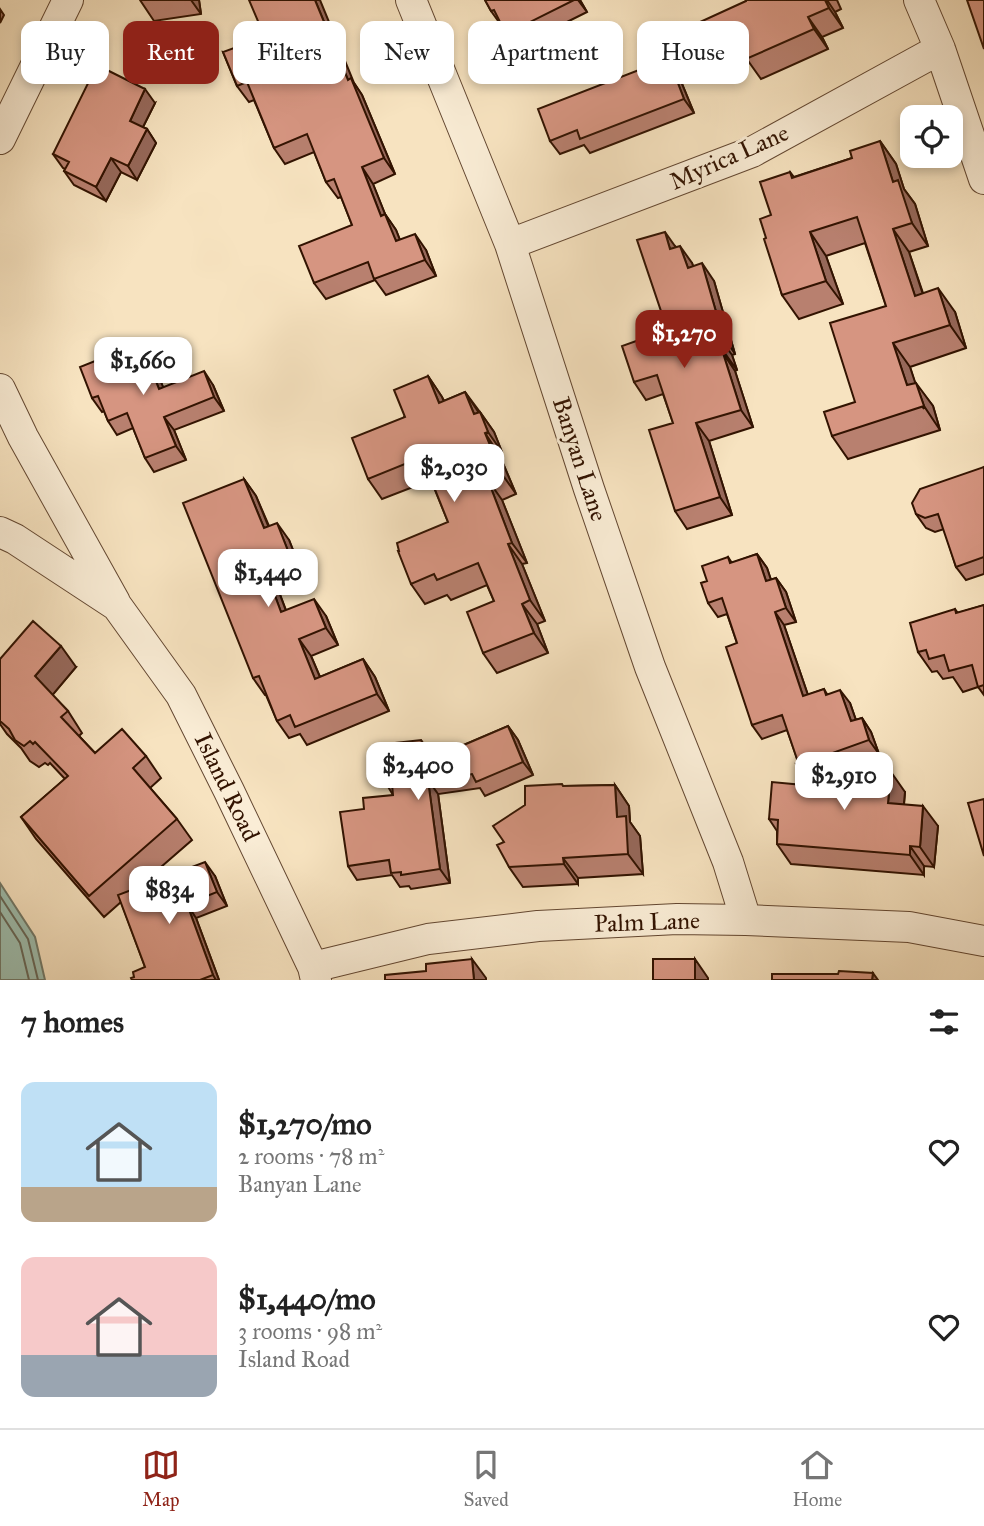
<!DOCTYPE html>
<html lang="en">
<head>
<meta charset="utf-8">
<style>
  body { margin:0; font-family:"IM FELL Great Primer",serif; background:#f2f2f2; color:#222; height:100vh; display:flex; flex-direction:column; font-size:26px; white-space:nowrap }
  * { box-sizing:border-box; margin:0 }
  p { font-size:23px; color:#767676 }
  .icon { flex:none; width:38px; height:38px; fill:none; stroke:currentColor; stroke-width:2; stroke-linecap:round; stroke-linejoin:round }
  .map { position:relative; height:980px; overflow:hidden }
  .panel { display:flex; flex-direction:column; background:#fff; flex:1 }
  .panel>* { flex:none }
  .top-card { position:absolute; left:21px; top:21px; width:943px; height:63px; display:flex; gap:14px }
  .controls { position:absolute; left:900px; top:105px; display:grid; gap:14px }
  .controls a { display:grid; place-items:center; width:63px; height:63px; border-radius:14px; background:#fff; box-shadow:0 4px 10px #0003; font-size:35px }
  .price { position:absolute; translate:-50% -60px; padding:0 16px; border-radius:14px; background:#fff; color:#222; font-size:23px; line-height:46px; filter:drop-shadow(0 2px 4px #0008) }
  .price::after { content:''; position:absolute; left:50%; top:42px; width:21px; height:16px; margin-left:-10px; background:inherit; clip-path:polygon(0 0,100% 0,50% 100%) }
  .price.on { background:#8f2418; color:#fff }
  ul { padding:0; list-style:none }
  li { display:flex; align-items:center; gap:21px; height:175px; padding:0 21px }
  li span { display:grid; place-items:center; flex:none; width:196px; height:140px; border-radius:14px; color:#555 }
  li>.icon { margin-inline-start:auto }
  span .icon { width:84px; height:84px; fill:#fffc; stroke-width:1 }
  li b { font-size:30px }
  h2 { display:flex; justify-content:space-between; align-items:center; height:84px; padding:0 21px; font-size:30px }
  .pill { padding:0 24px; border-radius:14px; background:#fff; box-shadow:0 4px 10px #0003; font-size:24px; line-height:63px }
  .pill.on { background:#8f2418; color:#fff }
  .tabs { display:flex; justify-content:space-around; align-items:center; height:98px; border-top:2px solid #e0e0e0; background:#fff; font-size:19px; color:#767676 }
  .tabs a { display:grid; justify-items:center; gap:4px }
  .tabs .on { color:#8f2418 }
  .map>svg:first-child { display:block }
</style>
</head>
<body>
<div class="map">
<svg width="984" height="980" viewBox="0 0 984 980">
  <rect width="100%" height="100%" fill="#f7e3c0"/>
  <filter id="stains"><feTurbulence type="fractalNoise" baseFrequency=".00286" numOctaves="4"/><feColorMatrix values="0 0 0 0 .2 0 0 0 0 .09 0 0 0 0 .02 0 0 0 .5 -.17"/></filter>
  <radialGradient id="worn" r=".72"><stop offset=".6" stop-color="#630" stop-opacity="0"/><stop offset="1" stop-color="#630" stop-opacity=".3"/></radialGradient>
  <path fill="#9ebeae" stroke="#737a69" stroke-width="2" d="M 0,883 L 35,937 L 45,980 L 0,980 Z"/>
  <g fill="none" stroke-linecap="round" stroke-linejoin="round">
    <path stroke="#686858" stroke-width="2" d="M 0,896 L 28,939 L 38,980
      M 0,912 L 20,943 L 29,980"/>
    <g stroke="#634731" stroke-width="32">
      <path id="street" d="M 411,0 L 510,244 L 589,489 L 650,667 L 728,862 L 746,920
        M 919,0 L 940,49 L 984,179
        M 0,139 L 68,0
        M 510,244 L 752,152 L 940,49
        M 0,389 L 23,437 L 115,602
        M 0,532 L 15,539 L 117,606 L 181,695 L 229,791 L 313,967 L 316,980
        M 313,967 L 428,939 L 538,926 L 677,919 L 746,920 L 909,927 L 984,941"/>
    </g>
    <use href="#street" stroke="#faedd6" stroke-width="30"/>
  </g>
  <path fill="#b8806f" stroke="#321301" stroke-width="2" d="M 140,0 L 199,0 L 201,14 L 154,21 Z
    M 485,0 L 580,0 L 587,12 L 515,48 L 506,34 L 501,25 L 491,11 Z
    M 746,0 L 837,0 L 841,9 L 835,12 L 843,28 L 822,37 L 828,49 L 761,79 L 746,58 L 725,67 L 711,47 Z
    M 223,52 L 354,83 L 362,95 L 395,174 L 373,184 L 385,214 L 396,230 L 400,240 L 426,250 L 436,276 L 386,295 L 375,280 L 326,299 L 314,283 L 352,225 L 341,197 L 338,198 L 326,182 L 314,152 L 285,164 L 274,148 L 254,100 L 249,102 L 237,86 Z
    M 671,65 L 680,79 L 694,113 L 590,153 L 584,145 L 560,154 L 550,141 L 648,73 Z
    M 155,103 L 143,127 L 147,129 L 156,143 L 137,180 L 121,172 L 106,201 L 74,185 L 64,171 L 65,169 L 63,168 L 53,154 Z
    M 880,141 L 896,164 L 904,189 L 915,204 L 928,246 L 909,252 L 923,293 L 955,312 L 966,348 L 910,367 L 915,383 L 933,406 L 940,430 L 848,459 L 832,436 L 855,402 L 886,306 L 865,243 L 826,256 L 843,304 L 799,319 L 782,295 L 766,238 L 771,215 L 790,172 L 794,177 L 852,158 Z
    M 676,247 L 692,263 L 693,266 L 714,281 L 735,354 L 732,355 L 737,370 L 735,371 L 753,427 L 709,441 L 732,515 L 687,529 L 675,511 L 673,423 L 663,394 L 646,400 L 634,382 L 653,335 L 666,326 Z
    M 143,348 L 153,362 L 163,387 L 213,385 L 224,411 L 174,430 L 186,460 L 154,472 L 145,458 L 133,428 L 117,435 L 108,421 L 104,411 L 102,412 L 92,398 L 105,357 L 108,362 Z
    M 428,376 L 442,397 L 444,401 L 465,392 L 480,412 L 494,432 L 502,452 L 499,454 L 516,494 L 502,500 L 527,563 L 522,564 L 545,621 L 537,624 L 548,653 L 497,673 L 483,653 L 494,601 L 487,585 L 451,600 L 447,595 L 425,604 L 411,584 L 448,522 L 431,480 L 382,499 L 368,479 Z
    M 984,467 L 984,574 L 966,580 L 956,567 L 944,529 L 935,532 L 926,528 L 916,514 Z
    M 244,479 L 256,496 L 269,526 L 289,540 L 302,573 L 276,584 L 286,610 L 326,616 L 338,645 L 311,656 L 320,677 L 363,659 L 375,677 L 389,711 L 307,745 L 300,734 L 289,738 L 277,721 L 266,695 L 265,695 L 253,678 Z
    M 757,554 L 767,568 L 771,580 L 776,578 L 786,592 L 796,622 L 784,625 L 808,695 L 824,689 L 827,694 L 850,703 L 856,720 L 862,718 L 871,732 L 879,754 L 840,768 L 905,792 L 904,805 L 938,826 L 934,867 L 924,866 L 924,875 L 791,864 L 777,844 L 777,831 L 769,819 L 804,785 L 799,764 L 787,730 L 762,739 L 752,725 L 737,643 L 727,614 L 718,617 L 708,603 L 707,581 L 728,557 L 732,563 Z
    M 984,605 L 984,695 L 978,687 L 963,692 L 953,677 L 943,679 L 937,671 L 932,672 L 918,652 L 955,609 L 958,613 Z
    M 0,659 L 76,667 L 52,695 L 68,711 L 82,733 L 79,736 L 95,753 L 146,756 L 161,778 L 150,788 L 177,819 L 192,840 L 138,887 L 215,876 L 227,906 L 196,918 L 219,980 L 132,980 L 145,967 L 121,902 L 104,917 L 36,839 L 21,817 L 65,779 L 50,763 L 48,765 L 45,763 L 39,767 L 30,761 L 21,748 L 7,734 L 0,724 Z
    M 508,726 L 518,740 L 533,775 L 485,796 L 480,788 L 438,794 L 450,883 L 411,889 L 409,886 L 400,887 L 392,875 L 357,880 L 348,866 L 364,809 L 393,795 L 387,785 L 391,776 L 431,754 L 433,758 Z
    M 615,785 L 629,806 L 630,822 L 640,836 L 643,874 L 578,878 L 578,884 L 523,887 L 509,867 L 504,842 L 564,786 Z"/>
  <path fill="#96685a" stroke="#321301" stroke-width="2" d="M 191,0 L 199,0 L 201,14 Z
    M 315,0 L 320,0 L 354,83 L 362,95 L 395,174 L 384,158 L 348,80 Z
    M 578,0 L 580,0 L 587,12 Z
    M 825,0 L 827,0 L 835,12 L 843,28 L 829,8 Z
    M 0,9 L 4,15 L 0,23 Z
    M 808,17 L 822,37 L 828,49 L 814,29 Z
    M 671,65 L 680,79 L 694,113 L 684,99 Z
    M 145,89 L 155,103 L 139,135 L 130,121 Z
    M 147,129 L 156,143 L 137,180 L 128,166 Z
    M 880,141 L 896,164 L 904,189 L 915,204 L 928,246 L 912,223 L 893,182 Z
    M 111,158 L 121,172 L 106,201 L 96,187 Z
    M 362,167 L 373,184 L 385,214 L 396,230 L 407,258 L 396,241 L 381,216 Z
    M 893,229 L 909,252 L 931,319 L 915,296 Z
    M 665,232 L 677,249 L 670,249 Z
    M 810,232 L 826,256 L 843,304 L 826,281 Z
    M 415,234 L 426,250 L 436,276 L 425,260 Z
    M 680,246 L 692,263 L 700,285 L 688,268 Z
    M 702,263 L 714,281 L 735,354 L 723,336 Z
    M 938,288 L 955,312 L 966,348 L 950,325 Z
    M 719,337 L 732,355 L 737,370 L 724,352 Z
    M 893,343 L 910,367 L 924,409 L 907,385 Z
    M 143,348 L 153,362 L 169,402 L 159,389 Z
    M 723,353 L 735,371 L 753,427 L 741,410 Z
    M 204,371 L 213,385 L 224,411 L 214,397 Z
    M 428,376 L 442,397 L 453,423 L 439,403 Z
    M 916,383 L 933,406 L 940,430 L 924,406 Z
    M 465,392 L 479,413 L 488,434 L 474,414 Z
    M 480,412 L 494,432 L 502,452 L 488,432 Z
    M 164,417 L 174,430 L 186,460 L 176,446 Z
    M 696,423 L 709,441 L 732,515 L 720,497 Z
    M 485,433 L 499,454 L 516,494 L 502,474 Z
    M 244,479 L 256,496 L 276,545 L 264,528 Z
    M 488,480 L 502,500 L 527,563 L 512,543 Z
    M 277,523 L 289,540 L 302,573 L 290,556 Z
    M 508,544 L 522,564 L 545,621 L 530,600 Z
    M 757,554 L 767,568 L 776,595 L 766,581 Z
    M 264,566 L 276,584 L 293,630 L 281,612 Z
    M 776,578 L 786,592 L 796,622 L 786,608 Z
    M 314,599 L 326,616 L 338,645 L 326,628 Z
    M 522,604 L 537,624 L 548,653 L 534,633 Z
    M 775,612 L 784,625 L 813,710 L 803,696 Z
    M 299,639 L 311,656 L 328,696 L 315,679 Z
    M 61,646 L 76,667 L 50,698 L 35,676 Z
    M 363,659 L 375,677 L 389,711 L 377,694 Z
    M 840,690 L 850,703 L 861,735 L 851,721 Z
    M 862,718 L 871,732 L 879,754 L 869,740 Z
    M 508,726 L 518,740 L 533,775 L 523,762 Z
    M 421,740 L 431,754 L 439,774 L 429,760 Z
    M 891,772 L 905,792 L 902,823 L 888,803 Z
    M 428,780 L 438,794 L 450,883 L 440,869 Z
    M 615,785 L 629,806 L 630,822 L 640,836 L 643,874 L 628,854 L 617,817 Z
    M 923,806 L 938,826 L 934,867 L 920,847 Z
    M 910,846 L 924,866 L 924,875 L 910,855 Z
    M 563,858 L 578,878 L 578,884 L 564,864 Z
    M 205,862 L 215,876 L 227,906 L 217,892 Z
    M 187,904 L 196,918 L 219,980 L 216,980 L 213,975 Z
    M 472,959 L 486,978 L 486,980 L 474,980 Z
    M 695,959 L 708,978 L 708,980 L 695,980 Z
    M 873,973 L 878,980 L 872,980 Z"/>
  <path fill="#d69581" stroke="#321301" stroke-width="2" d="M 249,0 L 315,0 L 348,80 L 351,78 L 384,158 L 362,167 L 381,216 L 385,214 L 396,241 L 415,234 L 425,260 L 374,279 L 368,262 L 314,283 L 299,246 L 352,225 L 334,179 L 326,182 L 307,134 L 274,148 L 247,82 L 237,86 L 223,52 L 237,47 L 236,44 L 263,33 Z
    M 485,0 L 574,0 L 506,34 L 494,10 L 491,11 Z
    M 746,0 L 825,0 L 829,8 L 808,17 L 814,29 L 746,59 L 736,36 L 711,47 L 700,22 L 746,1 Z
    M 967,0 L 984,0 L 984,49 Z
    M 97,65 L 145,89 L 130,121 L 147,129 L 128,166 L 111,158 L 96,187 L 64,171 L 69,162 L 53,154 Z
    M 671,65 L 684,99 L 580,139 L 577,130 L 550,141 L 538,109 L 644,68 L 647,74 Z
    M 880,141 L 893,182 L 898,180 L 912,223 L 893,229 L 915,296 L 938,288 L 950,325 L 893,343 L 907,385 L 916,383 L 924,406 L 832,436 L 824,412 L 855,402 L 830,323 L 886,306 L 857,217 L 810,232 L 826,281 L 782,295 L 764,239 L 766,238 L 760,219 L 771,215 L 760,182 L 790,172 L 792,178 L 852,158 L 850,151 Z
    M 665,232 L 670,249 L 680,246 L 688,268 L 702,263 L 723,336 L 719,337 L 724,352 L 723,353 L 741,410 L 696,423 L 720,497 L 675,511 L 649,430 L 673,423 L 657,375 L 634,382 L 622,346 L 653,335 L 652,331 L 666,326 L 637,240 Z
    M 143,348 L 159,389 L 204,371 L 214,397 L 164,417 L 176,446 L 145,458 L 127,413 L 108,421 L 98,396 L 92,398 L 80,367 L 105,357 L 107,362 Z
    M 428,376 L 439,403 L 465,392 L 474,414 L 480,412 L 488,432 L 485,433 L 502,474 L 488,480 L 512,543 L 508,544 L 530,600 L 522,604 L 534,633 L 483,653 L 467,612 L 494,601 L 478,563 L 437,580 L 434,574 L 411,584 L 398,551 L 399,551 L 397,543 L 448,522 L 422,457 L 368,479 L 352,438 L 405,417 L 394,390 Z
    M 984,467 L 984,557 L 956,567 L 938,514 L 925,518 L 916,514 L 912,503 L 920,489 Z
    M 244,479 L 264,528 L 277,523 L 290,556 L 264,566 L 281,612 L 314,599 L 326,628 L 299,639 L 315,679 L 363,659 L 377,694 L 295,727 L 290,715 L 277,721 L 259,676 L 253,678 L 183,503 Z
    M 757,554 L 766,581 L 776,578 L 786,608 L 775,612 L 803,696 L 824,689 L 826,695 L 840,690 L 851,721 L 862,718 L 869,740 L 799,765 L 782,715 L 752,725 L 726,647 L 737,643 L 722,598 L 708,603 L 701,583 L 707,581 L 702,566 L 728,557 L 730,563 Z
    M 984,605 L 984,685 L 978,687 L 972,665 L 949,671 L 944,655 L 929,659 L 926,650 L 918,652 L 910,623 L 955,609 L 956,613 Z
    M 33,621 L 61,646 L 35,676 L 68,711 L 61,717 L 95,753 L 122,729 L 146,756 L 133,768 L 177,819 L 89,896 L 21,817 L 68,776 L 35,742 L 33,744 L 30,741 L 24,746 L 15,740 L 9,729 L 0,721 L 0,659 Z
    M 508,726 L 523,762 L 476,782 L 472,774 L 428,780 L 440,869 L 401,875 L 401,872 L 391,873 L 389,860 L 348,866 L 340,812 L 364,809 L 363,798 L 393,795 L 392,784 L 387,785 L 385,778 L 391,776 L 387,744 L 421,740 L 429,760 Z
    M 796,764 L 891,772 L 888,803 L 923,806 L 920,847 L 910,846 L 910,855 L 777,844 L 778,820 L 769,819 L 772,782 L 804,785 Z
    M 562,784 L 563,786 L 615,785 L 617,817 L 626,816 L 628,854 L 563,858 L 564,864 L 509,867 L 497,845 L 504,842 L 493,826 L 525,805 L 525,786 Z
    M 984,799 L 984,856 L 968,803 Z
    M 205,862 L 217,892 L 187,904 L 213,975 L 200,980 L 132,980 L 131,978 L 134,977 L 133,972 L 145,967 L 118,895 Z
    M 472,959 L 474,980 L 385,980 L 385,975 L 426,971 L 426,964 Z
    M 653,959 L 695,959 L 695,980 L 653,980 Z
    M 839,971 L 873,973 L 872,980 L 772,980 L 772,974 L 838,974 Z"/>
  <g text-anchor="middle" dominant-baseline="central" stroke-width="6" stroke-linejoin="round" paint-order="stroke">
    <g font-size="24" fill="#321301" stroke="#faedd6">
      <text transform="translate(729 157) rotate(-24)">Myrica Lane</text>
      <text transform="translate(580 459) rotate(72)">Banyan Lane</text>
      <text transform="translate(227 787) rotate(64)">Island Road</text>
      <text transform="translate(647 922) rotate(-2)">Palm Lane</text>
    </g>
  </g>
  <rect width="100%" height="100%" filter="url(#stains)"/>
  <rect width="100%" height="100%" fill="url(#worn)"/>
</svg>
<div class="controls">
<a><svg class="icon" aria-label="locate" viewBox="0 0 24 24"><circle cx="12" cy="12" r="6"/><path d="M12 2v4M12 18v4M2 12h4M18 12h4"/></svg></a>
</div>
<b class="price on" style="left:684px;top:370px">$1,270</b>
<b class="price" style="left:143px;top:397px">$1,660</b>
<b class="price" style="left:454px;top:504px">$2,030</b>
<b class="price" style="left:268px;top:609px">$1,440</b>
<b class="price" style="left:418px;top:802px">$2,400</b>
<b class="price" style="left:844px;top:812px">$2,910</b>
<b class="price" style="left:169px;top:926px">$834</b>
<div class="top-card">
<a class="pill">Buy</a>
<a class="pill on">Rent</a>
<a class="pill">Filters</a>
<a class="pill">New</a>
<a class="pill">Apartment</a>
<a class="pill">House</a>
</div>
</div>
<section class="panel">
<h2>7 homes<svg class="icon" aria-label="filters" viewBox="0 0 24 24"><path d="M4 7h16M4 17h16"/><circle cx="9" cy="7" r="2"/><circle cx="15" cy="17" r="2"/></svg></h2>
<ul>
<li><span style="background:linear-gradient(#bfe0f5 75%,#b9a48a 0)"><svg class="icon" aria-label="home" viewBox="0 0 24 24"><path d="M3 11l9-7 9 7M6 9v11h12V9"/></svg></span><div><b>$1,270/mo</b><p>2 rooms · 78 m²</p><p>Banyan Lane</p></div><svg class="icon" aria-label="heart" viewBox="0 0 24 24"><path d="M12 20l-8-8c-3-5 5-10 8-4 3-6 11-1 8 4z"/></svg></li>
<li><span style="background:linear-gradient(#f6c9c9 70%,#9aa5b1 0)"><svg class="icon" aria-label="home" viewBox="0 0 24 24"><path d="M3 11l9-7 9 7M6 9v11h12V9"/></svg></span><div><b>$1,440/mo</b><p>3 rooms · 98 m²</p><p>Island Road</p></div><svg class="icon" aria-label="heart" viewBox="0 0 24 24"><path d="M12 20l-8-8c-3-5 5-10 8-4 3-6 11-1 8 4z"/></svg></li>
</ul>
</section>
<nav class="tabs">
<a class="on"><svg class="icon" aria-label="map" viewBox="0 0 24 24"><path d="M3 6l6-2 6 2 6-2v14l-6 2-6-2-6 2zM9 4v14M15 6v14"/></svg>Map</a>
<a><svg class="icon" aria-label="saved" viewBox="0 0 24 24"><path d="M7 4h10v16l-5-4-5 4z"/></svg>Saved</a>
<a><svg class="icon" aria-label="home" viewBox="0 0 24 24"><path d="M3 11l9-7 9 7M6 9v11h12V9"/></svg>Home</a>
</nav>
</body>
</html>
